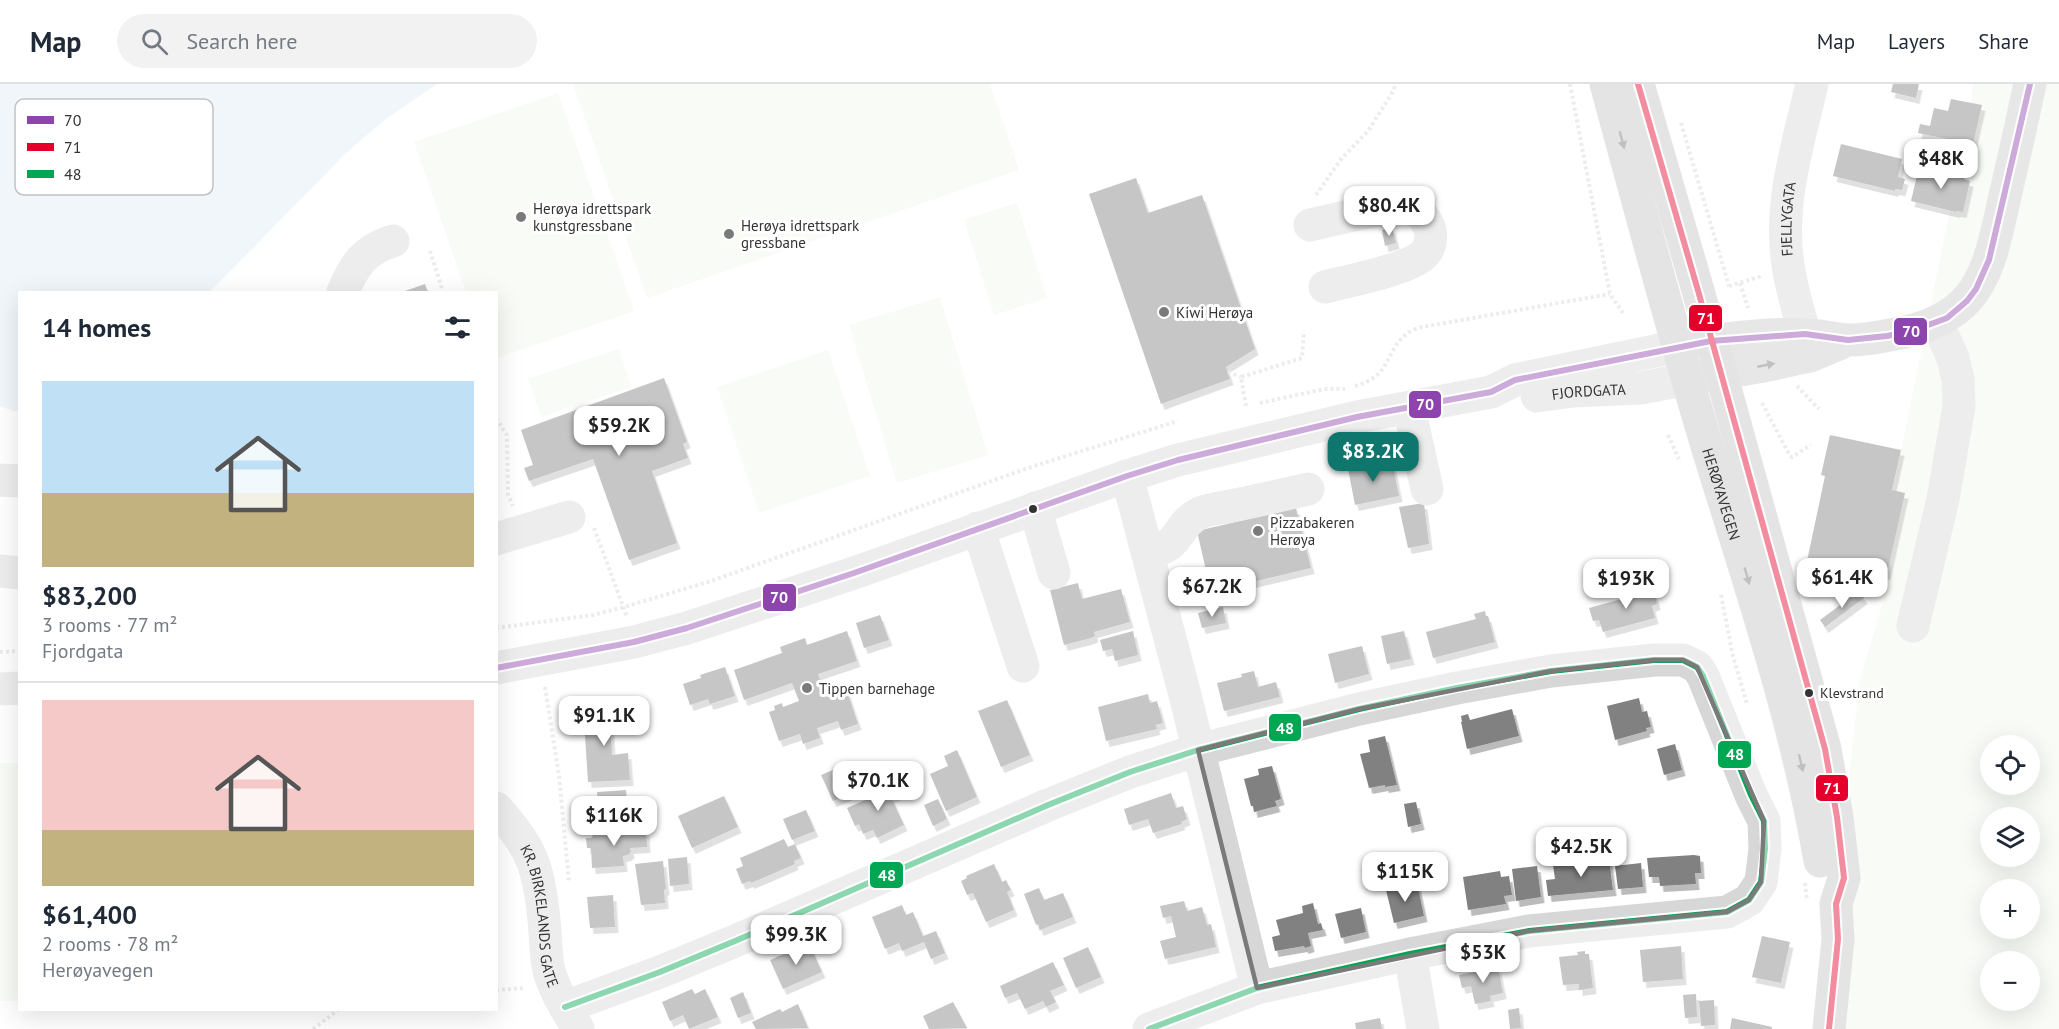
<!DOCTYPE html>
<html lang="en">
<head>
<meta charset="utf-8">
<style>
  body { margin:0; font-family:"PT Sans",sans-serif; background:#f2f2f3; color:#1f2937; height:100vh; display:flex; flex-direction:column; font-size:22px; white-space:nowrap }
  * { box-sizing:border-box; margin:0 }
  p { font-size:20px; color:#747a83 }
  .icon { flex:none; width:33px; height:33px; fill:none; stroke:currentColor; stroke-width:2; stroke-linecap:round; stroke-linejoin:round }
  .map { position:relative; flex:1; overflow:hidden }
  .side { position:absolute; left:18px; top:207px; width:480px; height:720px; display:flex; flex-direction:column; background:#fff; border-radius:0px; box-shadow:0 6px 24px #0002 }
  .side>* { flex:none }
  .fabs { position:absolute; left:1980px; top:651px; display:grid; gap:12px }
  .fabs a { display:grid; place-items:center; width:60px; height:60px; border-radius:50%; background:#fff; box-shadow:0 6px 24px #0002; font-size:30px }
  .price { position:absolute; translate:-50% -51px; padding:0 14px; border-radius:12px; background:#fff; color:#222; font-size:20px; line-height:39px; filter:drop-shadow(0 2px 3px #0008) }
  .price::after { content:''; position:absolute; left:50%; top:36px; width:18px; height:14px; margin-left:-9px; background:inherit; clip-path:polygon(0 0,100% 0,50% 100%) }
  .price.selected { background:#0f766e; color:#fff }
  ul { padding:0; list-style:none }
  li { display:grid; align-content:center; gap:12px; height:318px; padding:0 24px }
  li+li { border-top:2px solid #e0e1e3 }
  li span { display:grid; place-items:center; height:186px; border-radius:0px; color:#555 }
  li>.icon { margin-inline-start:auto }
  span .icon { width:108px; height:108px; fill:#fffc; stroke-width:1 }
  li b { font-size:26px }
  h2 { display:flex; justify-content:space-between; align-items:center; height:72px; padding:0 24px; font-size:26px }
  header { display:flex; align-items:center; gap:36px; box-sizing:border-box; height:84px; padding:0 30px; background:#fff; border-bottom:2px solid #e0e1e3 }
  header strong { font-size:28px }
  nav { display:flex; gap:33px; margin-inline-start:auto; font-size:21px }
  .search { width:420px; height:54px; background:#f2f2f3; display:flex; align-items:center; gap:15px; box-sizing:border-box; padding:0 21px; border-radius:33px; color:#747a83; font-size:22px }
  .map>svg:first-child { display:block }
</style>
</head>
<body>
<header>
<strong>Map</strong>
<div class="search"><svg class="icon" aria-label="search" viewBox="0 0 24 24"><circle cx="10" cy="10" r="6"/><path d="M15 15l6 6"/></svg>Search here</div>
<nav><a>Map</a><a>Layers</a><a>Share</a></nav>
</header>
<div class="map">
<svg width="2059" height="945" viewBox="0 0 2059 945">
  <defs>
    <filter id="shadow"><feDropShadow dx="3.5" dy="6" stdDeviation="0" flood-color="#0004"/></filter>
  </defs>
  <rect width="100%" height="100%" fill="#fff"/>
  <path fill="#f1f5ed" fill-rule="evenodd" d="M 573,0 L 990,0 L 1019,86 L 647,214 Z
    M 1973,0 L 2059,0 L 2059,945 L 1827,945 L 1842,763 L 1859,600 L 1884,514 L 1894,402 L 1971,22 ZM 1990,662 L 2030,662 L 2030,700 L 1990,700 ZM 1990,734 L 2030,734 L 2030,772 L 1990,772 ZM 1990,806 L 2030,806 L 2030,844 L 1990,844 ZM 1990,878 L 2030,878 L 2030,916 L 1990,916 Z
    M 558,9 L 634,227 L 497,274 L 496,208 L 466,208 L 414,58 Z
    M 1017,119 L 1047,214 L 994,231 L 964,136 Z
    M 940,213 L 988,371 L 897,399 L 849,241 Z
    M 619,265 L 631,303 L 541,333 L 528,295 Z
    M 828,266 L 870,392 L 759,429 L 717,303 Z
    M 0,679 L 19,679 L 19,917 L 0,917 Z"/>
  <path fill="#ddebf3" d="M 0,0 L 437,0 L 386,35 L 346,69 L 210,208 L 20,208 L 19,327 L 13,327 L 0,322 Z"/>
  <path fill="#818181" filter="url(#shadow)" d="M 1893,0 L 1919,0 L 1916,14 L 1891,8 Z
    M 1951,15 L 1982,21 L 1973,60 L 1918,49 L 1920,40 L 1930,42 L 1934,24 L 1948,27 Z
    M 1841,60 L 1902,75 L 1898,93 L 1905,95 L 1902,106 L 1895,105 L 1895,107 L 1833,92 Z
    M 1919,83 L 1964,93 L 1964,95 L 1970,97 L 1963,128 L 1957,127 L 1956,128 L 1911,117 Z
    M 1136,94 L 1148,129 L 1202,111 L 1255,265 L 1226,283 L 1230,295 L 1161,320 L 1089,110 Z
    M 1392,143 L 1396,159 L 1385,162 L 1382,146 Z
    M 425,200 L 428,208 L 402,208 Z
    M 664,294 L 687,358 L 683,360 L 688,374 L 652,387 L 677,459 L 629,476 L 593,375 L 529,397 L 524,384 L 533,381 L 521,346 Z
    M 1830,351 L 1901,366 L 1892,406 L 1905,409 L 1887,490 L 1826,477 L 1825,481 L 1807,477 L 1825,392 L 1821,391 Z
    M 1392,377 L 1399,412 L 1355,421 L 1348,385 Z
    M 1424,419 L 1429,460 L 1408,464 L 1399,423 Z
    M 1296,424 L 1311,484 L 1211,508 L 1197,447 Z
    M 1646,498 L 1649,509 L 1654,507 L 1657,520 L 1652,522 L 1655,534 L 1603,548 L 1599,536 L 1593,537 L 1589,524 L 1636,511 L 1634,502 Z
    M 1078,499 L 1082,515 L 1121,505 L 1130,538 L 1094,548 L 1095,552 L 1091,554 L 1064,561 L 1050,506 Z
    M 1859,507 L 1864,514 L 1825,543 L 1820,536 Z
    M 1223,523 L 1226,539 L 1202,544 L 1198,529 Z
    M 1485,527 L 1486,532 L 1488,532 L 1495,558 L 1433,574 L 1426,548 L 1476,535 L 1474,530 Z
    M 880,531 L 889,556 L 864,564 L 856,539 Z
    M 847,547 L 857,577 L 818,590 L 824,608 L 845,601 L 858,640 L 841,646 L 838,637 L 817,644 L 820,654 L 803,660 L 800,650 L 779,657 L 769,628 L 775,626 L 774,622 L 782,619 L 783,623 L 799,617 L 792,599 L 744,616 L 734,586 L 782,569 L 780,563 L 805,554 L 807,561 Z
    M 1133,547 L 1138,571 L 1115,577 L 1112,565 L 1103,567 L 1100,556 Z
    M 1404,547 L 1411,575 L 1387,580 L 1381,552 Z
    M 1362,562 L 1369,590 L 1335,599 L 1328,570 Z
    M 725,583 L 735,612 L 710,620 L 708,615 L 690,621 L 683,600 L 701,594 L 700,591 Z
    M 1254,587 L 1258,603 L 1276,598 L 1280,613 L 1224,627 L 1217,599 L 1242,593 L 1241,590 Z
    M 1148,610 L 1150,619 L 1157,617 L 1163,639 L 1156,641 L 1157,645 L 1106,657 L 1098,623 Z
    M 1639,614 L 1642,628 L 1647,627 L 1651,643 L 1646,644 L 1647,647 L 1615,656 L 1607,622 Z
    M 1007,616 L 1030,671 L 1001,683 L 978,627 Z
    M 619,618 L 620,633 L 610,634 L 612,671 L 628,669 L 630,696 L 588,698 L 584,636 L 596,635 L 595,619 Z
    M 1512,625 L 1519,652 L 1467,665 L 1461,638 L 1462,638 L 1461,632 L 1468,630 L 1470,636 Z
    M 1385,652 L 1397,701 L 1385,703 L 1385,701 L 1369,704 L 1360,670 L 1370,668 L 1368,656 Z
    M 1675,660 L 1682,686 L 1664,691 L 1657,665 Z
    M 957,666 L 977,713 L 946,727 L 930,690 L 948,682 L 944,672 Z
    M 852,678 L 856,688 L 849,691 L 856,707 L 833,717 L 821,691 Z
    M 1272,682 L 1281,715 L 1275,717 L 1277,722 L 1254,728 L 1253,722 L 1251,722 L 1244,695 L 1259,691 L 1258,685 Z
    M 894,694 L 901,709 L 891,713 L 904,741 L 877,754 L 873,746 L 863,750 L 859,740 L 855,742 L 847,724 L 888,706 L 885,698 Z
    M 626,706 L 628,733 L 599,735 L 597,708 Z
    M 1171,709 L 1176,724 L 1183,722 L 1187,735 L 1181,738 L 1182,740 L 1153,749 L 1148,735 L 1129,741 L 1124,725 Z
    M 724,712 L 738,743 L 692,764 L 678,732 Z
    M 938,715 L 947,735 L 933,742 L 924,721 Z
    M 1416,718 L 1421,740 L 1408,743 L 1404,720 Z
    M 806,726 L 815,747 L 792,756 L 783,735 Z
    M 646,746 L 647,763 L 630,764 L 631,768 L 628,771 L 623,772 L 624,782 L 592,784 L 591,764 L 587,764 L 586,754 L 591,754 L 594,750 Z
    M 784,755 L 788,763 L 795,760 L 801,774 L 794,777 L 795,780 L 751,799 L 750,797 L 742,800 L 736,785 L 743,782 L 740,774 Z
    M 1694,771 L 1700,772 L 1701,789 L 1695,789 L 1696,800 L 1660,802 L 1659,793 L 1649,793 L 1647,774 Z
    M 687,773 L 689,800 L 670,802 L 668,775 Z
    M 1609,775 L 1613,806 L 1548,812 L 1546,796 L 1555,795 L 1553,781 Z
    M 663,777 L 666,805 L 664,806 L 665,819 L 641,821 L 635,780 Z
    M 1641,779 L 1643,803 L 1618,805 L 1615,782 Z
    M 994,780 L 1002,798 L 1006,796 L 1011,806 L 1007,808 L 1014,826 L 986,838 L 973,809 L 967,811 L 961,797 L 967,794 L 966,792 Z
    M 1537,782 L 1541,813 L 1516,817 L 1512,785 Z
    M 1500,787 L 1501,793 L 1509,792 L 1512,811 L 1504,812 L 1506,820 L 1468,826 L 1463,793 Z
    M 1417,799 L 1424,832 L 1394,839 L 1386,806 Z
    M 1039,804 L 1044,816 L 1063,809 L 1073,833 L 1040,846 L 1038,840 L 1036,841 L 1024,810 Z
    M 613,811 L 615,843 L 590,844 L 587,813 Z
    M 1184,817 L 1187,827 L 1202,823 L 1207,841 L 1211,840 L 1216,863 L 1165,875 L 1160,857 L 1176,853 L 1171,832 L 1163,834 L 1160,822 Z
    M 1313,819 L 1318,840 L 1321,839 L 1323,846 L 1308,849 L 1311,862 L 1305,864 L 1304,862 L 1275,867 L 1272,853 L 1280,851 L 1276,836 L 1303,829 L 1302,822 Z
    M 902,821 L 906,831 L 913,828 L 923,852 L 936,847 L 945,869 L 931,875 L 924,858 L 902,867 L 899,859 L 885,865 L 872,833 Z
    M 1361,824 L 1366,848 L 1341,854 L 1335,830 Z
    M 1762,852 L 1790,858 L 1781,899 L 1752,893 Z
    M 809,859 L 822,888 L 783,905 L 770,876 Z
    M 1681,862 L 1683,895 L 1643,898 L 1640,866 Z
    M 1088,863 L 1101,893 L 1076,904 L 1063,874 Z
    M 1585,867 L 1585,870 L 1589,870 L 1593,904 L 1579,906 L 1579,900 L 1563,901 L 1559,873 L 1578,871 L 1577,868 Z
    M 1053,878 L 1064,901 L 1050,907 L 1056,918 L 1046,923 L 1043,917 L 1025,925 L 1017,909 L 1005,914 L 1000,902 Z
    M 1498,883 L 1503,909 L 1490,912 L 1491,917 L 1475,920 L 1471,902 L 1462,904 L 1459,891 Z
    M 692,905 L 695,910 L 705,905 L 718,933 L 689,945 L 683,931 L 670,937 L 662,918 Z
    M 743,908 L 751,929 L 738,934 L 730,914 Z
    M 1696,910 L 1697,933 L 1685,934 L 1683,911 Z
    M 1714,916 L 1715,941 L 1701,942 L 1699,917 Z
    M 953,918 L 967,944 L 929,945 L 923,932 Z
    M 798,920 L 808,944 L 756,945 L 752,938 L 780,925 L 782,928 Z
    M 1519,924 L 1521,944 L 1510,945 L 1508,926 Z
    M 1380,934 L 1382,945 L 1356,945 L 1355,939 Z
    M 1732,934 L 1772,943 L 1772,945 L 1730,945 Z"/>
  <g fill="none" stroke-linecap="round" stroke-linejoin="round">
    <path stroke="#d6d6d6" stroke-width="4" stroke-dasharray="3 3" stroke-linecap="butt" d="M 1570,0 L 1610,210 L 1623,229
      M 1681,39 L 1729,202
      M 1316,111 L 1342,74 L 1368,47 L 1394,6 L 1395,0
      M 430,167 L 443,208
      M 1740,199 L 1748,224
      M 1729,202 L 1762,192
      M 1228,288 L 1241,293
      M 1355,302 C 1393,292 1384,266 1408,249 C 1412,246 1418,244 1422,243 L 1610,210
      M 1797,302 L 1819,325
      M 1260,319 L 1324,305 L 1345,305
      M 1762,319 L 1790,372 L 1792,373 L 1811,361
      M 1246,322 L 1241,293 L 1302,274 L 1304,247
      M 496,334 L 507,351 L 508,410 L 513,422
      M 1668,351 L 1679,375
      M 594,444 L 627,533
      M 1721,511 L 1733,572 L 1747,620
      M 496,544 L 593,531 L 624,523 L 711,497 L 1031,383 L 1178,337
      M 0,568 L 20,567
      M 545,603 L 559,691 L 569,798
      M 1805,799 L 1807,816
      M 496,906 L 526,904
      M 313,945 L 338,926"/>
    <g stroke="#d7d7d7" stroke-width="33">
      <path d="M 1310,141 C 1329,137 1394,120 1410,124 C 1419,126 1425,134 1429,143 C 1432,150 1431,163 1425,169 C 1412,185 1348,197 1325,203"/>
      <path d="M 343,208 C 354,181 364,166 393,157"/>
      <path id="s1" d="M 1810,272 C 1803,239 1790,206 1787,173 C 1780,115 1799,56 1812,0"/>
      <path id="s2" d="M 1537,312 L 1573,307 L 1641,304 L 1688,295"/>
      <path d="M 1409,324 L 1427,405"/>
      <path d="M 1127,392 L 1185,611 L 1257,904"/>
      <path d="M 0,396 L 20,397"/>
      <path d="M 1035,424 L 1054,489"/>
      <path d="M 978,444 L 1023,582"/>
      <path d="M 496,455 L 569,433"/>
      <path d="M 1147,468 C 1183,464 1174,442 1200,429 C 1209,425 1221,424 1231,422 C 1257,417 1282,411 1308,405"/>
      <path d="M 0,487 L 20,489"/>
      <path d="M 1913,542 L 1943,415 L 1959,322 L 1958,295 L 1953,274 L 1937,239"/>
      <path d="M 496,584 L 634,558 L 687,544 L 854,489 L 1127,392 L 1178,376 L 1357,333 L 1491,308 L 1515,296 L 1679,262"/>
      <path d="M 0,605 L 20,604"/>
      <path id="s3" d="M 496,724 C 532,763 539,784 544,836 C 546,853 545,870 549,887 C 555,908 567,926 578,945"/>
      <path d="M 1410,870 L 1423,945"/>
      <path d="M 565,923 L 660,888 L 735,857 L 1048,721 L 1130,688 L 1198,666 L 1359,625 L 1457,604 L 1551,587 L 1654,576 L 1683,576 L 1697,583 L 1703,592 L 1751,711 L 1764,737 L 1765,765 L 1761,798 L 1749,816 L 1727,828 L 1529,847 L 1410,870 L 1257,904 L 1149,945"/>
    </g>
    <path stroke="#cacaca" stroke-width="33" d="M 1679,262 C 1716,256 1768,248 1806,251 C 1820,251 1833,255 1847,256 C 1864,257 1884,252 1901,249 C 1983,232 1989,183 2005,112 C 2014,74 2022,37 2030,0
      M 1693,294 L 1764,282 L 1810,272 L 1841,259"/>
    <g stroke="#c4c4c4" stroke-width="33">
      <path id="s4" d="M 1606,0 C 1639,121 1671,242 1707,362 C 1749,499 1796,636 1820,777"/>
      <path d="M 1638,0 L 1699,210 L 1825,665 L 1837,733 L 1844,794 L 1836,820 L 1838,855 L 1829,945"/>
    </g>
    <g stroke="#fff" stroke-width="10">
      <path id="bus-1" d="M 496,584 L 634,558 L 687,544 L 854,489 L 1127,392 L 1178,376 L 1357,333 L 1491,308 L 1515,296 L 1711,257 L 1805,250 L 1848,256 L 1887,252 L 1912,247 L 1947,234 L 1967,217 L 1976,205 L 1989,176 L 2030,0"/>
    </g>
    <g stroke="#fff" stroke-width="10">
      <path id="bus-2" d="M 1638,0 L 1699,210 L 1825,665 L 1837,733 L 1844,794 L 1836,820 L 1838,855 L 1829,945"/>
    </g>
    <g stroke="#fff" stroke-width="10">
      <path id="bus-3" d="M 565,923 L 660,888 L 735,857 L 1048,721 L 1130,688 L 1198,666 L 1359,625 L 1457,604 L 1551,587 L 1654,576 L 1683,576 L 1697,583 L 1703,592 L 1751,711 L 1764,737 L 1765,765 L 1761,798 L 1749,816 L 1727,828 L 1529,847 L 1410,870 L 1257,904 L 1149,945"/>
    </g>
    <use href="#bus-1" stroke="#8e44ad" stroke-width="6"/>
    <use href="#bus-2" stroke="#e4002b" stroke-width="6"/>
    <use href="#bus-3" stroke="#00a651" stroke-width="6"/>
  </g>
  <defs><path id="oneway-solid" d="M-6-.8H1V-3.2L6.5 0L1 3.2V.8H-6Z" transform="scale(1.5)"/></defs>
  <g fill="#747474">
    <use href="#oneway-solid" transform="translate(1622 56) rotate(75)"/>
    <use href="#oneway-solid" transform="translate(1747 492) rotate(74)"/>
    <use href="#oneway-solid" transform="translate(1801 679) rotate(77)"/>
  </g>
  <use fill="#777" href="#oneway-solid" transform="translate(1766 281) rotate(-11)"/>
  <path d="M0 0H2059V945H0ZM 1654,576 L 1683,576 L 1697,583 L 1764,737 L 1761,798 L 1749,816 L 1727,828 L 1529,847 L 1257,904 L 1198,666 L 1359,625 L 1551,587 Z" fill="#fff" fill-opacity=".55" fill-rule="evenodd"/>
  <path fill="none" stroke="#7a7a7a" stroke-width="4.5" stroke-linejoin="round" d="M 1654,576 L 1683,576 L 1697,583 L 1764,737 L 1761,798 L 1749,816 L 1727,828 L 1529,847 L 1257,904 L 1198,666 L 1359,625 L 1551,587 Z"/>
  <g fill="#7a7a7a" stroke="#fff" stroke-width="2">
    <circle cx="521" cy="133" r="6"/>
    <circle cx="729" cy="150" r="6"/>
    <circle cx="1164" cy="228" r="6"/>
    <circle cx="1258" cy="447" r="6"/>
    <circle cx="807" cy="604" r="6"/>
  </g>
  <g fill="#333" stroke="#fff" stroke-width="2">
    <circle cx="1033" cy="425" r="5"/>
    <circle cx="1809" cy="609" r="5"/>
  </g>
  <g text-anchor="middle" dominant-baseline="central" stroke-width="6" stroke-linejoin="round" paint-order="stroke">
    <g font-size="14" fill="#333" stroke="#fff" text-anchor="start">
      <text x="1820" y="609">Klevstrand</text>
    </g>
    <g font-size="15" fill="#333" stroke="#fff" text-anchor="start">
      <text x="533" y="124">Herøya idrettspark<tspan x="533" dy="17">kunstgressbane</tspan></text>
      <text x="741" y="141">Herøya idrettspark<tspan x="741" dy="17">gressbane</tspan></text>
      <text x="1176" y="228">Kiwi Herøya</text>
      <text x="1270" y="438">Pizzabakeren<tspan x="1270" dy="17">Herøya</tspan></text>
      <text x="819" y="604">Tippen barnehage</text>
    </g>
    <g font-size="15" fill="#333" stroke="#fff">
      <text stroke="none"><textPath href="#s1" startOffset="140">FJELLYGATA</textPath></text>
      <text stroke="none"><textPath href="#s2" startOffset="52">FJORDGATA</textPath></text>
      <text stroke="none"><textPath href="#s4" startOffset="426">HERØYAVEGEN</textPath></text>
      <text stroke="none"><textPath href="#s3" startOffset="120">KR. BIRKELANDS GATE</textPath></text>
    </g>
  </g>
  <rect x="15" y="15" width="198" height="96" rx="9" fill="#fff" stroke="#c2c2c2" stroke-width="1.5"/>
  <rect x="27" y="32" width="27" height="8" fill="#8e44ad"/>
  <rect x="27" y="59" width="27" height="8" fill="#e4002b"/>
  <rect x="27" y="86" width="27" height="8" fill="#00a651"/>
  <g font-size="16" fill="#333">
    <text x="64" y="42">70</text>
    <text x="64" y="69">71</text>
    <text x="64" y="96">48</text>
  </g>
  <g stroke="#fff" stroke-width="2">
    <rect x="1688" y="220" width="35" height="28" rx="6" fill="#e4002b"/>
    <rect x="1893" y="233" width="35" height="29" rx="6" fill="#8e44ad"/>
    <rect x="1408" y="306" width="34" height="29" rx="6" fill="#8e44ad"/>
    <rect x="762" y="499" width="35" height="29" rx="6" fill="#8e44ad"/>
    <rect x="1268" y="629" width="34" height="29" rx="6" fill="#00a651"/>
    <rect x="1717" y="656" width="35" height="29" rx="6" fill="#00a651"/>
    <rect x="1815" y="690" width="34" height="28" rx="6" fill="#e4002b"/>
    <rect x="869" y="777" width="35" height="28" rx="6" fill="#00a651"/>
  </g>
  <g font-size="16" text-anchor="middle" font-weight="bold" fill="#fff">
    <text x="1706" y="240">71</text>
    <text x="1911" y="253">70</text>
    <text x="1425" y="326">70</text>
    <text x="779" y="519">70</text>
    <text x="1285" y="650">48</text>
    <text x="1735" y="676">48</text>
    <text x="1832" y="710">71</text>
    <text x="887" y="797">48</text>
  </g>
</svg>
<div class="fabs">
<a><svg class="icon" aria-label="locate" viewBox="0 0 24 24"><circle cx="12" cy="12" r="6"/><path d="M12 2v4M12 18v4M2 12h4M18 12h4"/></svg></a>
<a><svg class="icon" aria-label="layers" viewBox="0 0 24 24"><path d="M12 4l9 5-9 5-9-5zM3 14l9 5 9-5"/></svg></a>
<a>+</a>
<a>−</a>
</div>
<b class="price" style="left:1941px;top:106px">$48K</b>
<b class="price" style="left:1389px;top:153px">$80.4K</b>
<b class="price" style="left:619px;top:373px">$59.2K</b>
<b class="price selected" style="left:1373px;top:399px">$83.2K</b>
<b class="price" style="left:1842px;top:525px">$61.4K</b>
<b class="price" style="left:1626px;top:526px">$193K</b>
<b class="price" style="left:1212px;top:534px">$67.2K</b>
<b class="price" style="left:604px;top:663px">$91.1K</b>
<b class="price" style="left:878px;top:728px">$70.1K</b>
<b class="price" style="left:614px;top:763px">$116K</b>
<b class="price" style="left:1581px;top:794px">$42.5K</b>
<b class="price" style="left:1405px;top:819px">$115K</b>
<b class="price" style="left:796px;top:882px">$99.3K</b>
<b class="price" style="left:1483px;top:900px">$53K</b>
<section class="side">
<h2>14 homes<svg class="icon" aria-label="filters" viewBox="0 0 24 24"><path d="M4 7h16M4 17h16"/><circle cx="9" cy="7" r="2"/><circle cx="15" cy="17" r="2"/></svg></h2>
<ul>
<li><span style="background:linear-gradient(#bfe0f5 60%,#c2b280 0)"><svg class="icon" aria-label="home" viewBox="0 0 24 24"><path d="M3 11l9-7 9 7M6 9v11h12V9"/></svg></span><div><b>$83,200</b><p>3 rooms · 77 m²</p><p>Fjordgata</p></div></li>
<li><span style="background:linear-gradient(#f6c9c9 70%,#c2b280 0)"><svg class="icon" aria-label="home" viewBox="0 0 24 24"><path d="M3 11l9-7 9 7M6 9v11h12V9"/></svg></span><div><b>$61,400</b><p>2 rooms · 78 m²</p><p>Herøyavegen</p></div></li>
</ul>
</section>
</div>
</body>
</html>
